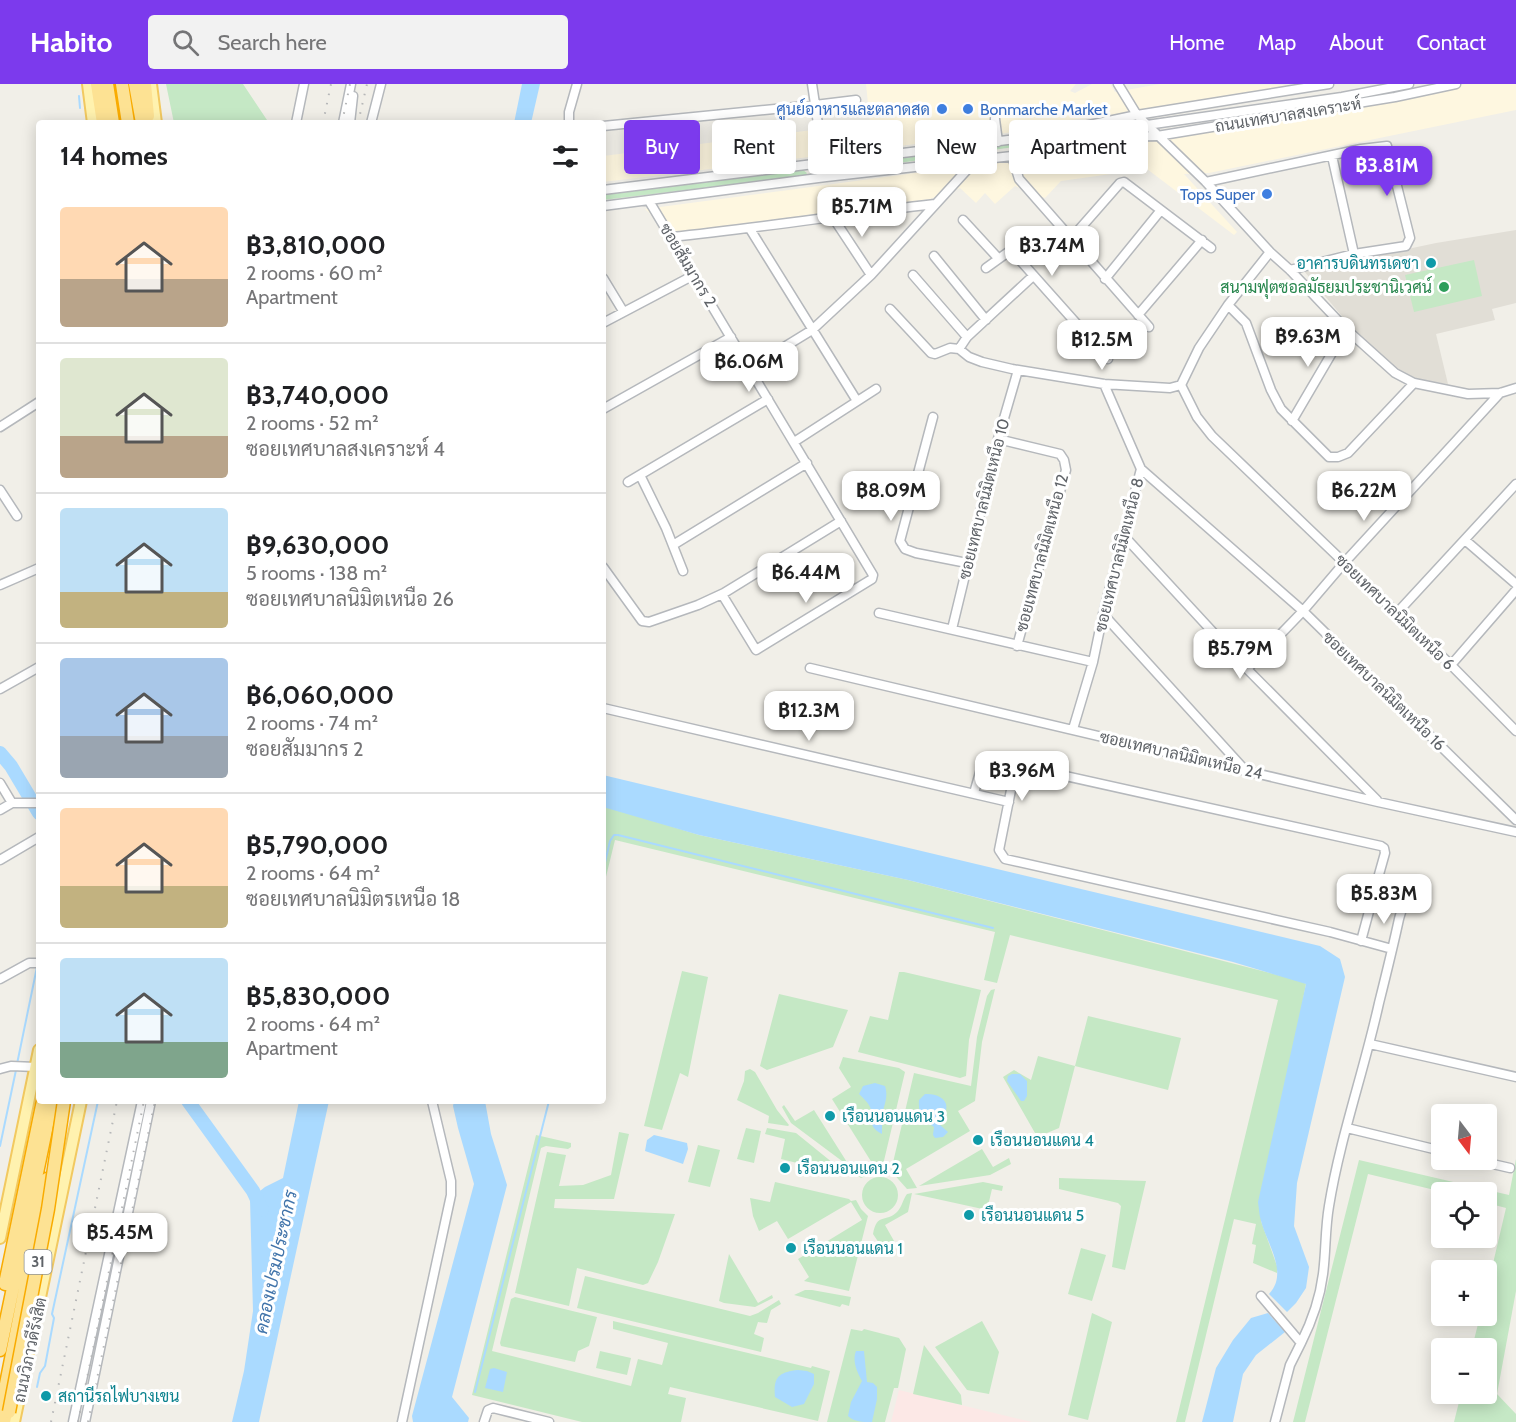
<!DOCTYPE html>
<html lang="en">
<head>
<meta charset="utf-8">
<style>
  body { margin:0; font-family:Cabin,Sarabun,sans-serif; background:#f2f2f2; color:#202124; height:100vh; display:flex; flex-direction:column; font-size:22px; white-space:nowrap }
  * { box-sizing:border-box; margin:0 }
  p { font-size:20px; color:#757577 }
  .icon { flex:none; width:33px; height:33px; fill:none; stroke:currentColor; stroke-width:2; stroke-linecap:round; stroke-linejoin:round }
  .map { position:relative; flex:1; overflow:hidden }
  .panel { position:absolute; left:36px; top:36px; width:570px; height:984px; display:flex; flex-direction:column; background:#fff; border-radius:6px; box-shadow:0 3px 15px #0003 }
  .panel>* { flex:none }
  .hud { position:absolute; left:624px; top:36px; width:570px; height:54px; display:flex; gap:12px }
  .needle { width:39px; rotate:164deg }
  .controls { position:absolute; left:1431px; top:1020px; display:grid; gap:12px }
  .controls a { display:grid; place-items:center; width:66px; height:66px; border-radius:6px; background:#fff; box-shadow:0 3px 15px #0003; font-size:30px }
  .price { position:absolute; translate:-50% -51px; padding:0 14px; border-radius:12px; background:#fff; color:#222; font-size:20px; line-height:39px; filter:drop-shadow(0 2px 3px #0008) }
  .price::after { content:''; position:absolute; left:50%; top:36px; width:18px; height:14px; margin-left:-9px; background:inherit; clip-path:polygon(0 0,100% 0,50% 100%) }
  .price.on { background:#7c3aed; color:#fff }
  ul { padding:0; list-style:none }
  li { display:flex; align-items:center; gap:18px; height:150px; padding:0 24px }
  li+li { border-top:2px solid #e0e0e0 }
  li span { display:grid; place-items:center; flex:none; width:168px; height:120px; border-radius:6px; color:#555 }
  li>.icon { margin-inline-start:auto }
  span .icon { width:72px; height:72px; fill:#fffc; stroke-width:1 }
  li b { font-size:26px }
  h2 { display:flex; justify-content:space-between; align-items:center; height:72px; padding:0 24px; font-size:26px }
  .pill { padding:0 21px; border-radius:6px; background:#fff; box-shadow:0 3px 15px #0003; font-size:21px; line-height:54px }
  .pill.on { background:#7c3aed; color:#fff }
  header { display:flex; align-items:center; gap:36px; box-sizing:border-box; height:84px; padding:0 30px; background:#7c3aed; color:#fff }
  header strong { font-size:28px }
  nav { display:flex; gap:33px; margin-inline-start:auto; font-size:21px }
  .search { width:420px; height:54px; background:#f2f2f2; display:flex; align-items:center; gap:15px; box-sizing:border-box; padding:0 21px; border-radius:6px; color:#757577; font-size:22px }
  .map>svg:first-child { display:block }
</style>
</head>
<body>
<header>
<strong>Habito</strong>
<div class="search"><svg class="icon" aria-label="search" viewBox="0 0 24 24"><circle cx="10" cy="10" r="6"/><path d="M15 15l6 6"/></svg>Search here</div>
<nav><a>Home</a><a>Map</a><a>About</a><a>Contact</a></nav>
</header>
<div class="map">
<svg width="1516" height="1338" viewBox="0 0 1516 1338">
  <rect width="100%" height="100%" fill="#f1efe8"/>
  <path fill="#fef7e0" d="M 866,0 L 1076,0 L 1070,7 L 1075,9 L 1092,0 L 1110,0 L 1115,8 L 1160,0 L 1296,1 L 1150,28 L 1068,36 L 1006,49 L 603,98 L 603,72 L 870,39 Z
    M 1465,0 L 1516,0 L 1516,26 L 1209,89 L 1184,90 L 1237,148 L 1234,151 L 1147,85 L 1061,97 L 1045,114 L 1015,102 L 995,120 L 985,109 L 976,119 L 960,104 L 930,115 L 671,149 L 645,125 L 1140,59 L 1394,17 Z"/>
  <path fill="#e1ded6" d="M 1516,146 L 1516,219 L 1492,225 L 1495,236 L 1436,250 L 1448,300 L 1416,295 L 1395,286 L 1361,255 L 1304,187 L 1436,159 Z"/>
  <path fill="#fce8e6" d="M 899,1306 L 1032,1338 L 891,1338 Z"/>
  <path fill="#c5e8c5" d="M 166,0 L 243,0 L 269,39 L 174,39 Z
    M 1124,46 L 1123,48 L 841,87 L 834,86 L 837,81 C 895,74 953,69 1011,60 C 1049,55 1086,48 1124,46 Z
    M 803,86 L 807,89 L 805,92 L 603,116 L 603,111 Z
    M 1474,176 L 1482,212 L 1414,228 L 1405,191 Z
    M 605,722 L 699,751 L 908,796 L 1301,897 L 1306,900 L 1261,1137 L 1277,1182 L 1277,1189 L 1253,1179 L 1256,1161 L 1252,1160 L 1256,1140 L 1234,1135 L 1185,1338 L 1176,1338 L 1278,916 L 1010,851 L 997,899 L 984,896 L 995,848 L 615,756 L 603,805 L 603,723 Z
    M 682,887 L 708,893 L 688,993 L 680,989 L 662,1046 L 644,1042 Z
    M 899,888 L 904,888 L 981,906 L 969,956 L 966,992 L 960,994 L 858,968 L 870,932 L 888,936 Z
    M 995,905 L 982,958 L 975,1017 L 958,1027 L 970,1047 L 906,1085 L 917,1104 L 907,1105 L 891,1087 L 914,989 L 971,1002 L 977,953 L 987,912 L 991,906 Z
    M 779,910 L 848,926 L 833,963 L 767,986 L 760,982 Z
    M 1088,932 L 1181,954 L 1168,1006 L 1075,982 L 1059,1044 L 1047,1049 L 1035,1049 L 1003,993 L 1014,986 L 1031,996 L 1038,972 L 1075,982 Z
    M 843,973 L 899,984 L 905,988 L 882,1085 L 861,1094 L 855,1090 L 872,1079 L 832,1015 L 851,1003 L 839,984 Z
    M 750,985 L 755,988 L 777,1026 L 789,1041 L 788,1042 L 768,1039 L 769,1032 L 737,1016 L 744,997 L 745,987 Z
    M 784,1021 L 795,1037 L 814,1026 L 850,1083 L 791,1039 L 782,1023 Z
    M 746,1044 L 761,1047 L 754,1079 L 737,1075 Z
    M 767,1044 L 796,1049 L 849,1092 L 781,1075 L 785,1055 L 765,1050 Z
    M 619,1048 L 629,1050 L 614,1115 L 555,1115 L 554,1124 L 675,1130 L 658,1178 L 648,1199 L 643,1201 L 577,1184 L 569,1222 L 515,1209 L 547,1068 L 566,1071 L 559,1102 L 583,1101 L 611,1091 Z
    M 536,1051 L 571,1059 L 571,1063 L 568,1065 L 546,1062 L 541,1064 L 492,1267 L 631,1302 L 638,1275 L 662,1281 L 668,1259 L 613,1245 L 613,1237 L 811,1284 L 812,1282 L 830,1287 L 818,1337 L 670,1303 L 668,1310 L 686,1314 L 681,1338 L 582,1338 L 472,1311 Z
    M 698,1061 L 720,1066 L 710,1103 L 688,1098 Z
    M 982,1065 L 993,1083 L 1009,1074 L 1011,1080 L 990,1091 L 919,1102 Z
    M 1516,1075 L 1516,1207 L 1497,1310 L 1516,1330 L 1516,1338 L 1454,1338 L 1461,1310 L 1486,1310 L 1486,1264 L 1472,1264 L 1480,1232 L 1486,1232 L 1487,1205 L 1506,1124 L 1487,1119 L 1486,1108 L 1443,1108 L 1368,1090 L 1305,1338 L 1293,1338 L 1359,1076 L 1509,1111 Z
    M862 1111a18 18 0 1 1 36 0a18 18 0 1 1-36 0Z
    M 1059,1094 L 1146,1097 L 1125,1186 L 1112,1183 L 1121,1122 L 1118,1119 L 1059,1105 Z
    M 775,1098 L 849,1115 L 851,1117 L 856,1116 L 861,1125 L 868,1132 L 849,1207 L 804,1197 L 809,1193 L 798,1175 L 862,1136 L 851,1118 L 788,1155 L 777,1137 L 759,1147 L 753,1132 L 750,1114 L 770,1118 Z
    M 983,1098 L 1003,1102 L 1002,1107 L 992,1105 L 987,1126 L 914,1110 Z
    M 912,1109 L 908,1128 L 885,1141 L 898,1164 L 887,1171 L 873,1150 C 877,1128 886,1139 897,1128 C 902,1123 903,1115 907,1110 Z
    M 1081,1164 L 1106,1171 L 1092,1217 L 1068,1210 Z
    M 729,1170 L 758,1219 L 772,1211 L 773,1214 L 755,1223 L 724,1219 L 719,1217 Z
    M 585,1192 L 750,1232 L 758,1229 L 779,1216 L 781,1220 L 771,1226 L 767,1239 L 758,1238 L 754,1250 L 764,1254 L 761,1268 L 577,1224 Z
    M 805,1206 L 812,1206 L 851,1213 L 849,1222 L 842,1220 L 840,1223 L 794,1211 Z
    M 515,1213 L 597,1233 L 589,1262 L 578,1267 L 575,1278 L 501,1262 L 500,1259 L 511,1215 Z
    M 1092,1229 L 1112,1238 L 1088,1336 L 1068,1331 Z
    M 982,1237 L 999,1268 L 989,1310 L 967,1306 L 935,1263 Z
    M 851,1245 L 862,1247 L 864,1245 L 899,1254 L 906,1265 L 898,1304 L 894,1304 L 885,1338 L 827,1338 Z
    M 924,1261 L 961,1311 L 962,1321 L 913,1310 Z
    M 600,1267 L 631,1274 L 627,1291 L 596,1284 Z"/>
  <path fill="#aadaff" d="M 522,0 L 540,0 L 531,39 L 514,39 Z
    M 603,691 L 1320,862 L 1340,875 L 1345,893 L 1297,1099 L 1294,1142 L 1309,1183 L 1306,1204 L 1296,1219 L 1287,1228 L 1269,1210 C 1289,1189 1267,1160 1261,1137 C 1259,1131 1259,1124 1258,1118 L 1306,900 L 1233,878 L 908,796 L 699,751 L 603,723 Z
    M 1012,990 L 1020,990 L 1027,997 L 1027,1012 L 1024,1017 L 1021,1017 L 1007,997 L 1008,992 Z
    M 875,999 L 885,1002 C 889,1014 883,1022 882,1033 C 882,1039 882,1044 882,1050 C 867,1042 874,1038 871,1026 C 870,1020 863,1014 859,1010 L 863,1002 Z
    M 925,1010 C 935,1009 949,1014 946,1026 C 945,1032 940,1034 939,1040 L 948,1048 L 943,1053 L 935,1054 L 933,1051 L 934,1043 C 922,1036 918,1030 919,1016 Z
    M 299,1017 L 329,1017 L 259,1338 L 232,1338 L 244,1287 L 253,1227 L 250,1115 L 265,1103 L 283,1094 Z
    M 454,1017 L 485,1017 L 491,1050 L 507,1101 L 452,1313 L 469,1334 L 468,1338 L 413,1338 L 412,1332 L 474,1100 L 458,1044 L 453,1022 Z
    M 654,1051 L 687,1059 L 688,1065 L 683,1080 L 645,1067 L 647,1056 Z
    M 1268,1229 L 1285,1248 L 1256,1271 L 1243,1290 L 1233,1338 L 1202,1338 L 1216,1284 L 1233,1256 L 1251,1234 Z
    M 856,1267 L 864,1267 L 867,1298 L 873,1299 L 877,1303 L 877,1315 L 872,1338 C 863,1338 854,1338 848,1332 L 851,1318 L 862,1297 C 857,1288 852,1277 856,1267 Z
    M 494,1284 L 507,1288 L 503,1308 L 485,1304 L 490,1285 Z
    M 798,1286 L 807,1287 L 814,1290 L 814,1300 L 804,1320 L 792,1323 L 775,1313 C 773,1293 779,1288 798,1286 Z"/>
  <g fill="none" stroke-linecap="round" stroke-linejoin="round">
    <path stroke="#aadaff" stroke-width="2" d="M 79,12 L 80,24
      M 603,787 L 610,757 L 614,751 L 618,751 L 993,844
      M 17,980 L 37,883
      M 0,1062 L 16,986
      M 37,1303 L 40,1289 L 45,1282 L 54,1234 L 52,1230 L 98,1017
      M 475,1308 L 549,1017"/>
    <path stroke="#aadaff" stroke-width="14" d="M 0,669 L 11,682 L 39,729
      M 188,1017 L 253,1107 L 262,1126"/>
    <g stroke="#b5b8bc" stroke-width="11">
      <path id="minor" d="M 812,0 L 826,93
        M 1118,0 L 1137,31 L 1206,98 L 1270,168 L 1290,186 L 1346,245 L 1395,289 L 1414,299 L 1468,310 L 1500,309 L 1516,304
        M 995,35 L 998,58
        M 296,39 L 304,0
        M 343,39 L 351,0
        M 350,39 L 353,12
        M 371,39 L 381,0
        M 569,39 L 569,28 L 577,0
        M 603,42 L 815,21 L 856,16
        M 1124,51 L 1147,41 L 1342,13 L 1409,0
        M 1012,72 L 1019,95 L 1149,243
        M 1332,72 L 1354,170
        M 1206,98 L 1361,65 L 1387,62 L 1410,154 L 1406,162 L 1354,170 L 1290,186
        M 603,106 L 1032,53 L 1137,31 L 1329,0
        M 649,117 L 873,491 L 872,495 L 756,566 L 723,512 L 724,509
        M 603,122 L 826,93 L 1012,72 L 1119,53 L 1157,52 L 1395,13 L 1456,0
        M 832,132 L 871,191
        M 963,136 L 998,174
        M 750,145 L 857,317
        M 671,153 C 759,144 847,130 935,120
        M 1070,156 L 1120,99 L 1124,98 L 1211,164
        M 934,172 L 986,236
        M 986,184 L 1011,166 L 1108,275
        M 913,191 L 967,253
        M 603,194 L 623,227
        M 1105,195 L 1161,126
        M 1228,221 L 1246,239 L 1271,306 L 1281,325 L 1329,373 L 1338,373 L 1348,369 L 1414,299
        M 890,225 L 931,269 L 935,270 L 950,264 L 959,265 L 969,273 L 982,278 L 1012,285 L 1104,300 L 1170,304 L 1181,301 L 1199,264 L 1228,221 L 1270,168
        M 1138,231 L 1202,156
        M 603,239 L 694,191
        M 959,265 L 967,253 L 1033,192
        M 750,284 L 812,246 L 871,191 L 976,76
        M 1181,301 L 1197,333 L 1212,352 L 1451,581 L 1516,647
        M 603,325 L 731,253
        M 933,333 L 900,457 L 905,465 L 916,469 L 967,479
        M 1292,337 L 1346,245
        M 0,343 L 39,318
        M 998,355 L 1060,370 L 1064,376 L 1066,386 L 1017,562
        M 794,358 L 876,305
        M 1141,385 L 1303,527 L 1516,736
        M 640,391 L 666,444 L 683,487
        M 628,398 L 768,315
        M 0,406 L 17,432
        M 1124,452 L 1247,585 L 1377,716
        M 1465,456 L 1516,500
        M 673,461 L 807,379
        M 603,483 L 642,537 L 649,538 L 698,521 L 724,509 L 841,437
        M 0,501 L 39,484
        M 879,529 L 1093,578
        M 1103,530 L 1244,685
        M 1396,530 L 1516,400
        M 952,545 L 998,355 L 1018,286
        M 1451,581 L 1516,506
        M 810,584 L 1378,718 L 1516,748
        M 1247,585 L 1303,527 L 1344,479 L 1500,309
        M 0,605 L 39,583
        M 603,624 L 1009,718
        M 1073,645 L 1093,578 L 1103,530 L 1141,385 L 1104,300
        M 0,699 L 12,719
        M 974,709 L 983,678 L 998,677 L 1016,681
        M 0,726 L 12,719 L 39,719
        M 0,776 L 39,753
        M 1361,857 L 1378,794
        M 0,895 L 29,879 L 39,879
        M 1370,960 L 1516,993
        M 0,985 L 11,982 L 36,983
        M 1347,1044 L 1442,1067
        M 1475,1076 L 1510,1084
        M 1261,1212 L 1301,1259 L 1290,1281 L 1275,1338
        M 1301,1259 C 1312,1237 1320,1214 1323,1190 C 1326,1167 1325,1145 1329,1122 C 1340,1054 1364,987 1379,919 C 1386,891 1393,863 1399,835 C 1401,827 1406,816 1404,808 C 1402,798 1387,796 1378,794 L 1385,769 L 1384,764 L 1381,762 L 1016,681 L 999,766 L 1005,775 L 1330,848 L 1392,865
        M 73,1338 L 142,1017
        M 85,1338 L 151,1017
        M 402,1338 L 451,1111 L 451,1097 L 432,1017
        M 484,1338 L 488,1326 L 493,1324 L 549,1338"/>
    </g>
    <g stroke="#f2c960" stroke-width="14">
      <path id="major" d="M 88,0 L 93,39
        M 151,0 L 156,39
        M 0,1154 L 39,966
        M 14,1338 L 81,1017"/>
    </g>
    <g stroke="#f9ab00" stroke-width="15">
      <path id="highway" d="M 97,0 L 103,39
        M 107,0 L 113,39
        M 122,0 L 128,39
        M 135,0 L 142,39
        M 145,0 L 148,32
        M 5,1200 L 43,1017
        M 0,1266 L 52,1017
        M 1,1325 L 47,1095
        M 4,1338 L 8,1318"/>
    </g>
    <use href="#minor" stroke="#fff" stroke-width="8"/>
    <use href="#major" stroke="#fff2af" stroke-width="10"/>
    <use href="#highway" stroke="#fde293" stroke-width="12"/>
    <path stroke="#b6b7b8" stroke-width="2" stroke-dasharray="1.5 8" stroke-linecap="butt" d="M 323,39 L 331,0
      M 342,39 L 350,0
      M 358,39 L 367,0
      M 51,1338 L 117,1017
      M 78,1338 L 144,1017
      M 88,1338 L 155,1017"/>
    <g stroke="#f9ab00" stroke-width="15" stroke-linecap="butt">
      <path id="highway-bridge" d="M 9,1328 L 48,1125 L 64,1017"/>
    </g>
    <use href="#highway-bridge" stroke="#fde293" stroke-width="12"/>
  </g>
  <g fill="#3f7fe0" stroke="#fff" stroke-width="2">
    <circle cx="942" cy="25" r="6"/>
    <circle cx="968" cy="25" r="6"/>
    <circle cx="1267" cy="110" r="6"/>
  </g>
  <g fill="#0f9aa8" stroke="#fff" stroke-width="2">
    <circle cx="1431" cy="179" r="6"/>
    <circle cx="830" cy="1032" r="6"/>
    <circle cx="978" cy="1056" r="6"/>
    <circle cx="785" cy="1084" r="6"/>
    <circle cx="969" cy="1131" r="6"/>
    <circle cx="791" cy="1164" r="6"/>
    <circle cx="46" cy="1312" r="6"/>
  </g>
  <circle fill="#2e9e5b" stroke="#fff" stroke-width="2" cx="1444" cy="203" r="6"/>
  <g text-anchor="middle" dominant-baseline="central" stroke-width="6" stroke-linejoin="round" paint-order="stroke">
    <rect fill="#fff" stroke="#8f9295" stroke-width="1.5" x="24.5" y="1166" width="27" height="24" rx="4.5"/>
    <g font-size="15" font-weight="bold" fill="#5f6368">
      <text x="38" y="1178">31</text>
    </g>
    <g font-size="16" fill="#366cbe" stroke="#fff" text-anchor="end">
      <text x="930" y="25">ศูนย์อาหารและตลาดสด</text>
      <text x="980" y="25" text-anchor="start">Bonmarche Market</text>
      <text x="1255" y="110">Tops Super</text>
    </g>
    <g font-size="16" fill="#5f6368" stroke="#fff">
      <text transform="translate(1288 31) rotate(-9)">ถนนเทศบาลสงเคราะห์</text>
      <text transform="translate(688 181) rotate(59)">ซอยสัมมากร 2</text>
      <text transform="translate(984 415) rotate(-76)">ซอยเทศบาลนิมิตเหนือ 10</text>
      <text transform="translate(1042 469) rotate(-75)">ซอยเทศบาลนิมิตเหนือ 12</text>
      <text transform="translate(1119 471) rotate(-76)">ซอยเทศบาลนิมิตเหนือ 8</text>
      <text transform="translate(1395 528) rotate(44)">ซอยเทศบาลนิมิตเหนือ 6</text>
      <text transform="translate(1384 607) rotate(44)">ซอยเทศบาลนิมิตเหนือ 16</text>
      <text transform="translate(1181 671) rotate(13)">ซอยเทศบาลนิมิตเหนือ 24</text>
      <text transform="translate(30 1266) rotate(-78)">ถนนวิภาวดีรังสิต</text>
    </g>
    <g font-size="16" fill="#0d838f" stroke="#fff" text-anchor="start">
      <text x="1419" y="179" text-anchor="end">อาคารบดินทรเดชา</text>
      <text x="842" y="1032">เรือนนอนแดน 3</text>
      <text x="990" y="1056">เรือนนอนแดน 4</text>
      <text x="797" y="1084">เรือนนอนแดน 2</text>
      <text x="981" y="1131">เรือนนอนแดน 5</text>
      <text x="803" y="1164">เรือนนอนแดน 1</text>
      <text x="58" y="1312">สถานีรถไฟบางเขน</text>
    </g>
    <g font-size="16" fill="#27864d" stroke="#fff" text-anchor="end">
      <text x="1432" y="203">สนามฟุตซอลมัธยมประชานิเวศน์</text>
    </g>
    <g font-size="18" font-style="italic" fill="#4174aa" stroke="#fff">
      <text transform="translate(276 1178) rotate(-78)">คลองเปรมประชากร</text>
    </g>
  </g>
</svg>
<div class="controls">
<a><svg class="needle" viewBox="-14 -14 28 28"><path d="M0-13l5 13h-10z" fill="#e53935"/><path d="M0 13l5-13h-10z" fill="#757577"/></svg></a>
<a><svg class="icon" aria-label="locate" viewBox="0 0 24 24"><circle cx="12" cy="12" r="6"/><path d="M12 2v4M12 18v4M2 12h4M18 12h4"/></svg></a>
<a>+</a>
<a>−</a>
</div>
<b class="price on" style="left:1387px;top:113px">฿3.81M</b>
<b class="price" style="left:862px;top:154px">฿5.71M</b>
<b class="price" style="left:1052px;top:193px">฿3.74M</b>
<b class="price" style="left:1308px;top:284px">฿9.63M</b>
<b class="price" style="left:1102px;top:287px">฿12.5M</b>
<b class="price" style="left:749px;top:309px">฿6.06M</b>
<b class="price" style="left:891px;top:438px">฿8.09M</b>
<b class="price" style="left:1364px;top:438px">฿6.22M</b>
<b class="price" style="left:806px;top:520px">฿6.44M</b>
<b class="price" style="left:1240px;top:596px">฿5.79M</b>
<b class="price" style="left:809px;top:658px">฿12.3M</b>
<b class="price" style="left:1022px;top:718px">฿3.96M</b>
<b class="price" style="left:1384px;top:841px">฿5.83M</b>
<b class="price" style="left:120px;top:1180px">฿5.45M</b>
<div class="hud">
<a class="pill on">Buy</a>
<a class="pill">Rent</a>
<a class="pill">Filters</a>
<a class="pill">New</a>
<a class="pill">Apartment</a>
</div>
<section class="panel">
<h2>14 homes<svg class="icon" aria-label="filters" viewBox="0 0 24 24"><path d="M4 7h16M4 17h16"/><circle cx="9" cy="7" r="2"/><circle cx="15" cy="17" r="2"/></svg></h2>
<ul>
<li><span style="background:linear-gradient(#ffd9b3 60%,#b9a48a 0)"><svg class="icon" aria-label="home" viewBox="0 0 24 24"><path d="M3 11l9-7 9 7M6 9v11h12V9"/></svg></span><div><b>฿3,810,000</b><p>2 rooms · 60 m²</p><p>Apartment</p></div></li>
<li><span style="background:linear-gradient(#dfe7d0 65%,#b9a48a 0)"><svg class="icon" aria-label="home" viewBox="0 0 24 24"><path d="M3 11l9-7 9 7M6 9v11h12V9"/></svg></span><div><b>฿3,740,000</b><p>2 rooms · 52 m²</p><p>ซอยเทศบาลสงเคราะห์ 4</p></div></li>
<li><span style="background:linear-gradient(#bfe0f5 70%,#c2b280 0)"><svg class="icon" aria-label="home" viewBox="0 0 24 24"><path d="M3 11l9-7 9 7M6 9v11h12V9"/></svg></span><div><b>฿9,630,000</b><p>5 rooms · 138 m²</p><p>ซอยเทศบาลนิมิตเหนือ 26</p></div></li>
<li><span style="background:linear-gradient(#a9c7e8 65%,#9aa5b1 0)"><svg class="icon" aria-label="home" viewBox="0 0 24 24"><path d="M3 11l9-7 9 7M6 9v11h12V9"/></svg></span><div><b>฿6,060,000</b><p>2 rooms · 74 m²</p><p>ซอยสัมมากร 2</p></div></li>
<li><span style="background:linear-gradient(#ffd9b3 65%,#c2b280 0)"><svg class="icon" aria-label="home" viewBox="0 0 24 24"><path d="M3 11l9-7 9 7M6 9v11h12V9"/></svg></span><div><b>฿5,790,000</b><p>2 rooms · 64 m²</p><p>ซอยเทศบาลนิมิตรเหนือ 18</p></div></li>
<li><span style="background:linear-gradient(#bfe0f5 70%,#7fa58c 0)"><svg class="icon" aria-label="home" viewBox="0 0 24 24"><path d="M3 11l9-7 9 7M6 9v11h12V9"/></svg></span><div><b>฿5,830,000</b><p>2 rooms · 64 m²</p><p>Apartment</p></div></li>
</ul>
</section>
</div>
</body>
</html>
